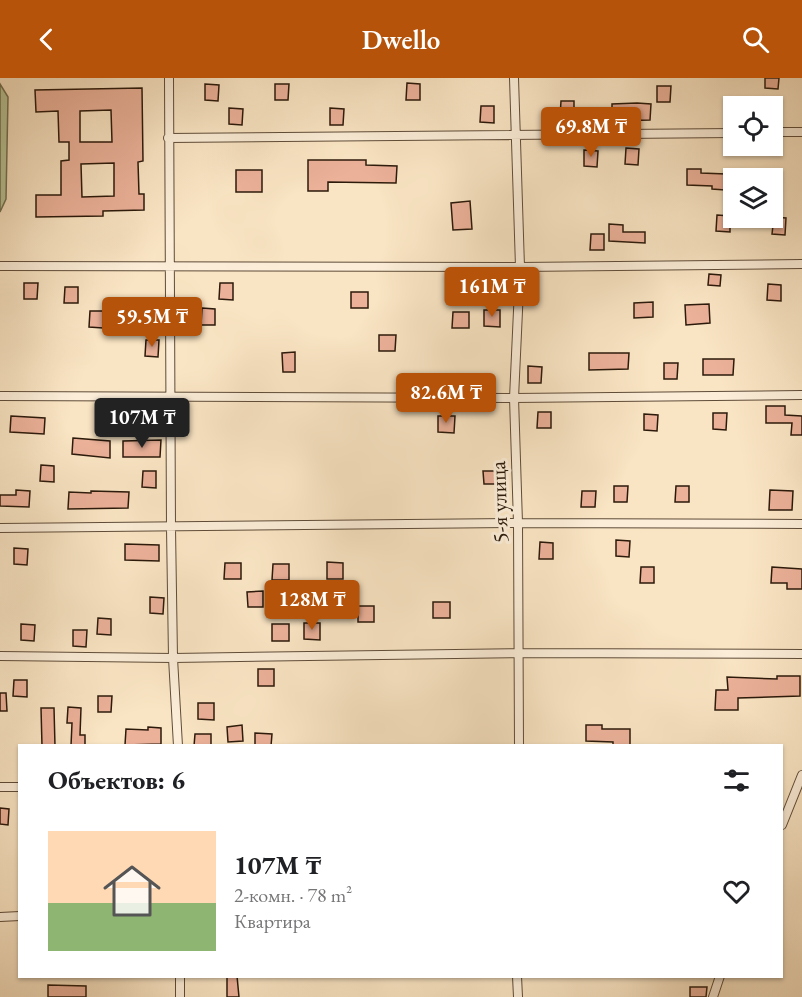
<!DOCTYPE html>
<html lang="ru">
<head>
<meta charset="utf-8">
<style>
  body { margin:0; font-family:"EB Garamond",serif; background:#f6f6f6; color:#202124; height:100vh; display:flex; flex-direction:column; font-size:22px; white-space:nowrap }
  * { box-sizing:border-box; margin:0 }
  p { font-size:20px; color:#757577 }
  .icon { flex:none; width:33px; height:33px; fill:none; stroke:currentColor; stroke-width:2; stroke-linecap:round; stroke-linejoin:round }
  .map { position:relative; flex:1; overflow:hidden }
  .sheet { position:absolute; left:18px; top:666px; width:765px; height:234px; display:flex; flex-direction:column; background:#fff; border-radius:0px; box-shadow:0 2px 4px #0004 }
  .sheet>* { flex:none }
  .tools { position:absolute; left:723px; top:18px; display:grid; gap:12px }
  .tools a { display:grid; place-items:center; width:60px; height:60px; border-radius:0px; background:#fff; box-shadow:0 2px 4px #0004; font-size:30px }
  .price { position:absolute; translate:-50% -51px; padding:0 14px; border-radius:6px; background:#b45309; color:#fff; font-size:20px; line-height:39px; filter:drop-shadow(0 2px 3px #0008) }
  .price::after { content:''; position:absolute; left:50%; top:36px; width:18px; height:14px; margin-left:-9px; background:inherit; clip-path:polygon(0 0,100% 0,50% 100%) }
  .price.selected { background:#222; color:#fff }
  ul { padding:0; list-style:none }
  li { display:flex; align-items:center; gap:18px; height:150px; padding:0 30px }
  li span { display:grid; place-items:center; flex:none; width:168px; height:120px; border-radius:0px; color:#555 }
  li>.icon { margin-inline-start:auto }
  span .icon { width:72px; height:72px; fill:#fffc; stroke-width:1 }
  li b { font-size:26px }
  h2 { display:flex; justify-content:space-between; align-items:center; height:72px; padding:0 30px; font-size:26px }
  header { display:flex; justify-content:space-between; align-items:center; height:78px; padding:0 30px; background:#b45309; color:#fff; font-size:27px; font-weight:600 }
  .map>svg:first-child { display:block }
</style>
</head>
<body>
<header><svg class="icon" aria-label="back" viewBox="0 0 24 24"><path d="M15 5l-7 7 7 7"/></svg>Dwello<svg class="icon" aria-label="search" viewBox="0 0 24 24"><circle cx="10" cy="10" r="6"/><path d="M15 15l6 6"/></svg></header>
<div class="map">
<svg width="802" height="919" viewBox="0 0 802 919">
  <rect width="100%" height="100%" fill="#f9e4c3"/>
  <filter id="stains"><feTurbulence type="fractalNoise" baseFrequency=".00333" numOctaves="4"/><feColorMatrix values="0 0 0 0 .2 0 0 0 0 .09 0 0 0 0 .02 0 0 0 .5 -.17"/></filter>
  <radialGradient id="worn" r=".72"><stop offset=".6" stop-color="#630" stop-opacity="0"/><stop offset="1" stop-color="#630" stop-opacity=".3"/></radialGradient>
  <path fill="#b8c598" stroke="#727052" stroke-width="1.5" d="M 0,6 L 8,19 L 6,121 L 0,134 Z"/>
  <path fill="#ebb199" stroke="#2c1a0b" stroke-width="1.5" fill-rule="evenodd" d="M 765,0 L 779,0 L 778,11 L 765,10 Z
    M 407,5 L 420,6 L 420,22 L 406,22 Z
    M 205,6 L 219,7 L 218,23 L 205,22 Z
    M 275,6 L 289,6 L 288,22 L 275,22 Z
    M 657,8 L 671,8 L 670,24 L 657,24 Z
    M 142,10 L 143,83 L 138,84 L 139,116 L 144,116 L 144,132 L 103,133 L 103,138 L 36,139 L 36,117 L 61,117 L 61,83 L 69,82 L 69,64 L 59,64 L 58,33 L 36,34 L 35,12 ZM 111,32 L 112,64 L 80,64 L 80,33 ZM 114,85 L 114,118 L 82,119 L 81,86 Z
    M 561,23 L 574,23 L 574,39 L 560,39 Z
    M 637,25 L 651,26 L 650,42 L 612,43 L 612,26 Z
    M 481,28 L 494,28 L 494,45 L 480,44 Z
    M 229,30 L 243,31 L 242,47 L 229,46 Z
    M 330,30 L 344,31 L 343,47 L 330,47 Z
    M 626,70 L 639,71 L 638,87 L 625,86 Z
    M 584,72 L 598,73 L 597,89 L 584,88 Z
    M 308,82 L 366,82 L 366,87 L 397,88 L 396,105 L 328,104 L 328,113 L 308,113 Z
    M 687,91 L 701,91 L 701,95 L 726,96 L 725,112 L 712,111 L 712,108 L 687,107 Z
    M 236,92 L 262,92 L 262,114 L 236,114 Z
    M 470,123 L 472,151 L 453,152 L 451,125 Z
    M 717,137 L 730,138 L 730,154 L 716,153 Z
    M 774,139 L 786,140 L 785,157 L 772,156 Z
    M 609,146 L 623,147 L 623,154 L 645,154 L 645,165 L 609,163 Z
    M 591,156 L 604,156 L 604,172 L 590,172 Z
    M 709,196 L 721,197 L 720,208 L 708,207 Z
    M 24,205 L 38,205 L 37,221 L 24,221 Z
    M 220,205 L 233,205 L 233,222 L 219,221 Z
    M 768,206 L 781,207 L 781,223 L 767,222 Z
    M 65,209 L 78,209 L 78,225 L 64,225 Z
    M 351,214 L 368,214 L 368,230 L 351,230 Z
    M 653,224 L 653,239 L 634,240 L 634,225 Z
    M 709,226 L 710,245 L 686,247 L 685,227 Z
    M 202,230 L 215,231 L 215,247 L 201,247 Z
    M 484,232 L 500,232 L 500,249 L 484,248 Z
    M 90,233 L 103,233 L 103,250 L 89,249 Z
    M 453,234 L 469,234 L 469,250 L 452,250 Z
    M 379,257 L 396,257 L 395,273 L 379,273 Z
    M 146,262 L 159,262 L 158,279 L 145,278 Z
    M 295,274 L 295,294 L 283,294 L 282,275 Z
    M 589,275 L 629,275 L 628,291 L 589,292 Z
    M 703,281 L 734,281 L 733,297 L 703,297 Z
    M 664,285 L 678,285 L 677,301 L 664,301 Z
    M 528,288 L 542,289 L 541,305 L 528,305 Z
    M 766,328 L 785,328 L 785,337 L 802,338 L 802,357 L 791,357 L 792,345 L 766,345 Z
    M 538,334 L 551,334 L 551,350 L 537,350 Z
    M 713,335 L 727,335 L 726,352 L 713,351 Z
    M 644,336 L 658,337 L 657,353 L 644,352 Z
    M 11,338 L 45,340 L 44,356 L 10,354 Z
    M 438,338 L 455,338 L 454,355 L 438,354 Z
    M 73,360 L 110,363 L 110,380 L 72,376 Z
    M 161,362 L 160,379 L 123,379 L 123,363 Z
    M 41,387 L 54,388 L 54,404 L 40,403 Z
    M 143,393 L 156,393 L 156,410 L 142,409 Z
    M 483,393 L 499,393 L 500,406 L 484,406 Z
    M 614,408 L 628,408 L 627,424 L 614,424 Z
    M 676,408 L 689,408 L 689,424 L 675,424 Z
    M 16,412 L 30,413 L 29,429 L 0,428 L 0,417 L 16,417 Z
    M 770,412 L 793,413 L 792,432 L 769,432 Z
    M 91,413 L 129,414 L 128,430 L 68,431 L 69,414 L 91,415 Z
    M 582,413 L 596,413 L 595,429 L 581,429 Z
    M 616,462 L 630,463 L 629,479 L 616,478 Z
    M 540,464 L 553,465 L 553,481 L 539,481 Z
    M 125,466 L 159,467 L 159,483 L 125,482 Z
    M 14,470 L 28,471 L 27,487 L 14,486 Z
    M 327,484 L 343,485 L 343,501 L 327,501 Z
    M 225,485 L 241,485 L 241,501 L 224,501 Z
    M 273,486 L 289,486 L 289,502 L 272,502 Z
    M 641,489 L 654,489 L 654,505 L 640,505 Z
    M 772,489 L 802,491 L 802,511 L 787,511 L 787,505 L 771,505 Z
    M 263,513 L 263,529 L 248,529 L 247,514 Z
    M 150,519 L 164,520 L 163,536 L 150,535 Z
    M 433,524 L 450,524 L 450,540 L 433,540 Z
    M 358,528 L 374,528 L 374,544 L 358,544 Z
    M 98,540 L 111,541 L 111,557 L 97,556 Z
    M 304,545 L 320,545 L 320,562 L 304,561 Z
    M 21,546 L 35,547 L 34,563 L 21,562 Z
    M 272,546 L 289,546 L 289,563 L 272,563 Z
    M 73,552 L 87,552 L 86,569 L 73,568 Z
    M 258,591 L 274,591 L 274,608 L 258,608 Z
    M 777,598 L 800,598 L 800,618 L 738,620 L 738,632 L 715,632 L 716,612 L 728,612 L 727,599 L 777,601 Z
    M 14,602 L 27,602 L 27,619 L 13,618 Z
    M 0,615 L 6,615 L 7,633 L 0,633 Z
    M 98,618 L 112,618 L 111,634 L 98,634 Z
    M 198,625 L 214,625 L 214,642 L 198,641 Z
    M 68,629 L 81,630 L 80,657 L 85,657 L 85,668 L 71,668 L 72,645 L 67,645 Z
    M 41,630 L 54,630 L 55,668 L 42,668 Z
    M 242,647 L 243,663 L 228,664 L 227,649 Z
    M 586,647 L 602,647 L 602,651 L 630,651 L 630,668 L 613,668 L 613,664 L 586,663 Z
    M 148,649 L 161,650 L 161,666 L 125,667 L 126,651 L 148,652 Z
    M 255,655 L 272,656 L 271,668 L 255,668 Z
    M 195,656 L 211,656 L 211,668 L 194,668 Z
    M 0,730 L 9,731 L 8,747 L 0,746 Z
    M 227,898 L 237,898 L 239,919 L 227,919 Z
    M 48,907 L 86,908 L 86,919 L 48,919 Z
    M 690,909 L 707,909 L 706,919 L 690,919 Z"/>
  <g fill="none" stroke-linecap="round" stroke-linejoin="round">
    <g stroke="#5f4c39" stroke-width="10">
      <path id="minor" d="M 169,0 L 171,450 L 173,580 L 178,668
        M 514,0 L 520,189 L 514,320 L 518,445 L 519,668
        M 772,54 L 802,54
        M 168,60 L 734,55
        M 0,188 L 520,189 L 802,186
        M 0,318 L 514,320 L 802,317
        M 0,450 L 518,445 L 802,446
        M 0,578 L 173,580 L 520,575 L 802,576
        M 0,709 L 20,709
        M 782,747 L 802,697
        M 0,839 L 20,838
        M 180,898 L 180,919
        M 517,898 L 518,919
        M 713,919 L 720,898"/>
    </g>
    <use href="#minor" stroke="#fbedd8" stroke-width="8"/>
  </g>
  <g text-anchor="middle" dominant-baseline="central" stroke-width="6" stroke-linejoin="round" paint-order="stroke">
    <g font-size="22" fill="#2c1a0b" stroke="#fbedd8">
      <text transform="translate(499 424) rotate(-92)">5-я улица</text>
    </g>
  </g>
  <rect width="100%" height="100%" filter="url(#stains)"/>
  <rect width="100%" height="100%" fill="url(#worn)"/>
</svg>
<div class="tools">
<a><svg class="icon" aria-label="locate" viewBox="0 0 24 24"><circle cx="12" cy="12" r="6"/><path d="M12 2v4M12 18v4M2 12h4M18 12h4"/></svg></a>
<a><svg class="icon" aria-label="layers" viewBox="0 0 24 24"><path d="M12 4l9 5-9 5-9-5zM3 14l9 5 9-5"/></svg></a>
</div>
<b class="price" style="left:591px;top:80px">69.8M ₸</b>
<b class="price" style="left:492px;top:240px">161M ₸</b>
<b class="price" style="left:152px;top:270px">59.5M ₸</b>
<b class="price" style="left:446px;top:346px">82.6M ₸</b>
<b class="price selected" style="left:142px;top:371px">107M ₸</b>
<b class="price" style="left:312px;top:553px">128M ₸</b>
<section class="sheet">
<h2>Объектов: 6<svg class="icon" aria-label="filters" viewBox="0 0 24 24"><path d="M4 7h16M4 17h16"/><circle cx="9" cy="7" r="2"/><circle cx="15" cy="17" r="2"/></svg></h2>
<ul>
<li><span style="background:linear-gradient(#ffd9b3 60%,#8fb573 0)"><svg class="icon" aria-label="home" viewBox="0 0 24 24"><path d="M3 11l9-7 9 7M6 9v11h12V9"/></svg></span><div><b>107M ₸</b><p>2-комн. · 78 m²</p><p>Квартира</p></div><svg class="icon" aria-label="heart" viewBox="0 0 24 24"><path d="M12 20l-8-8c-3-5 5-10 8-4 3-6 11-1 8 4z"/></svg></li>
</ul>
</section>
</div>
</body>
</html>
